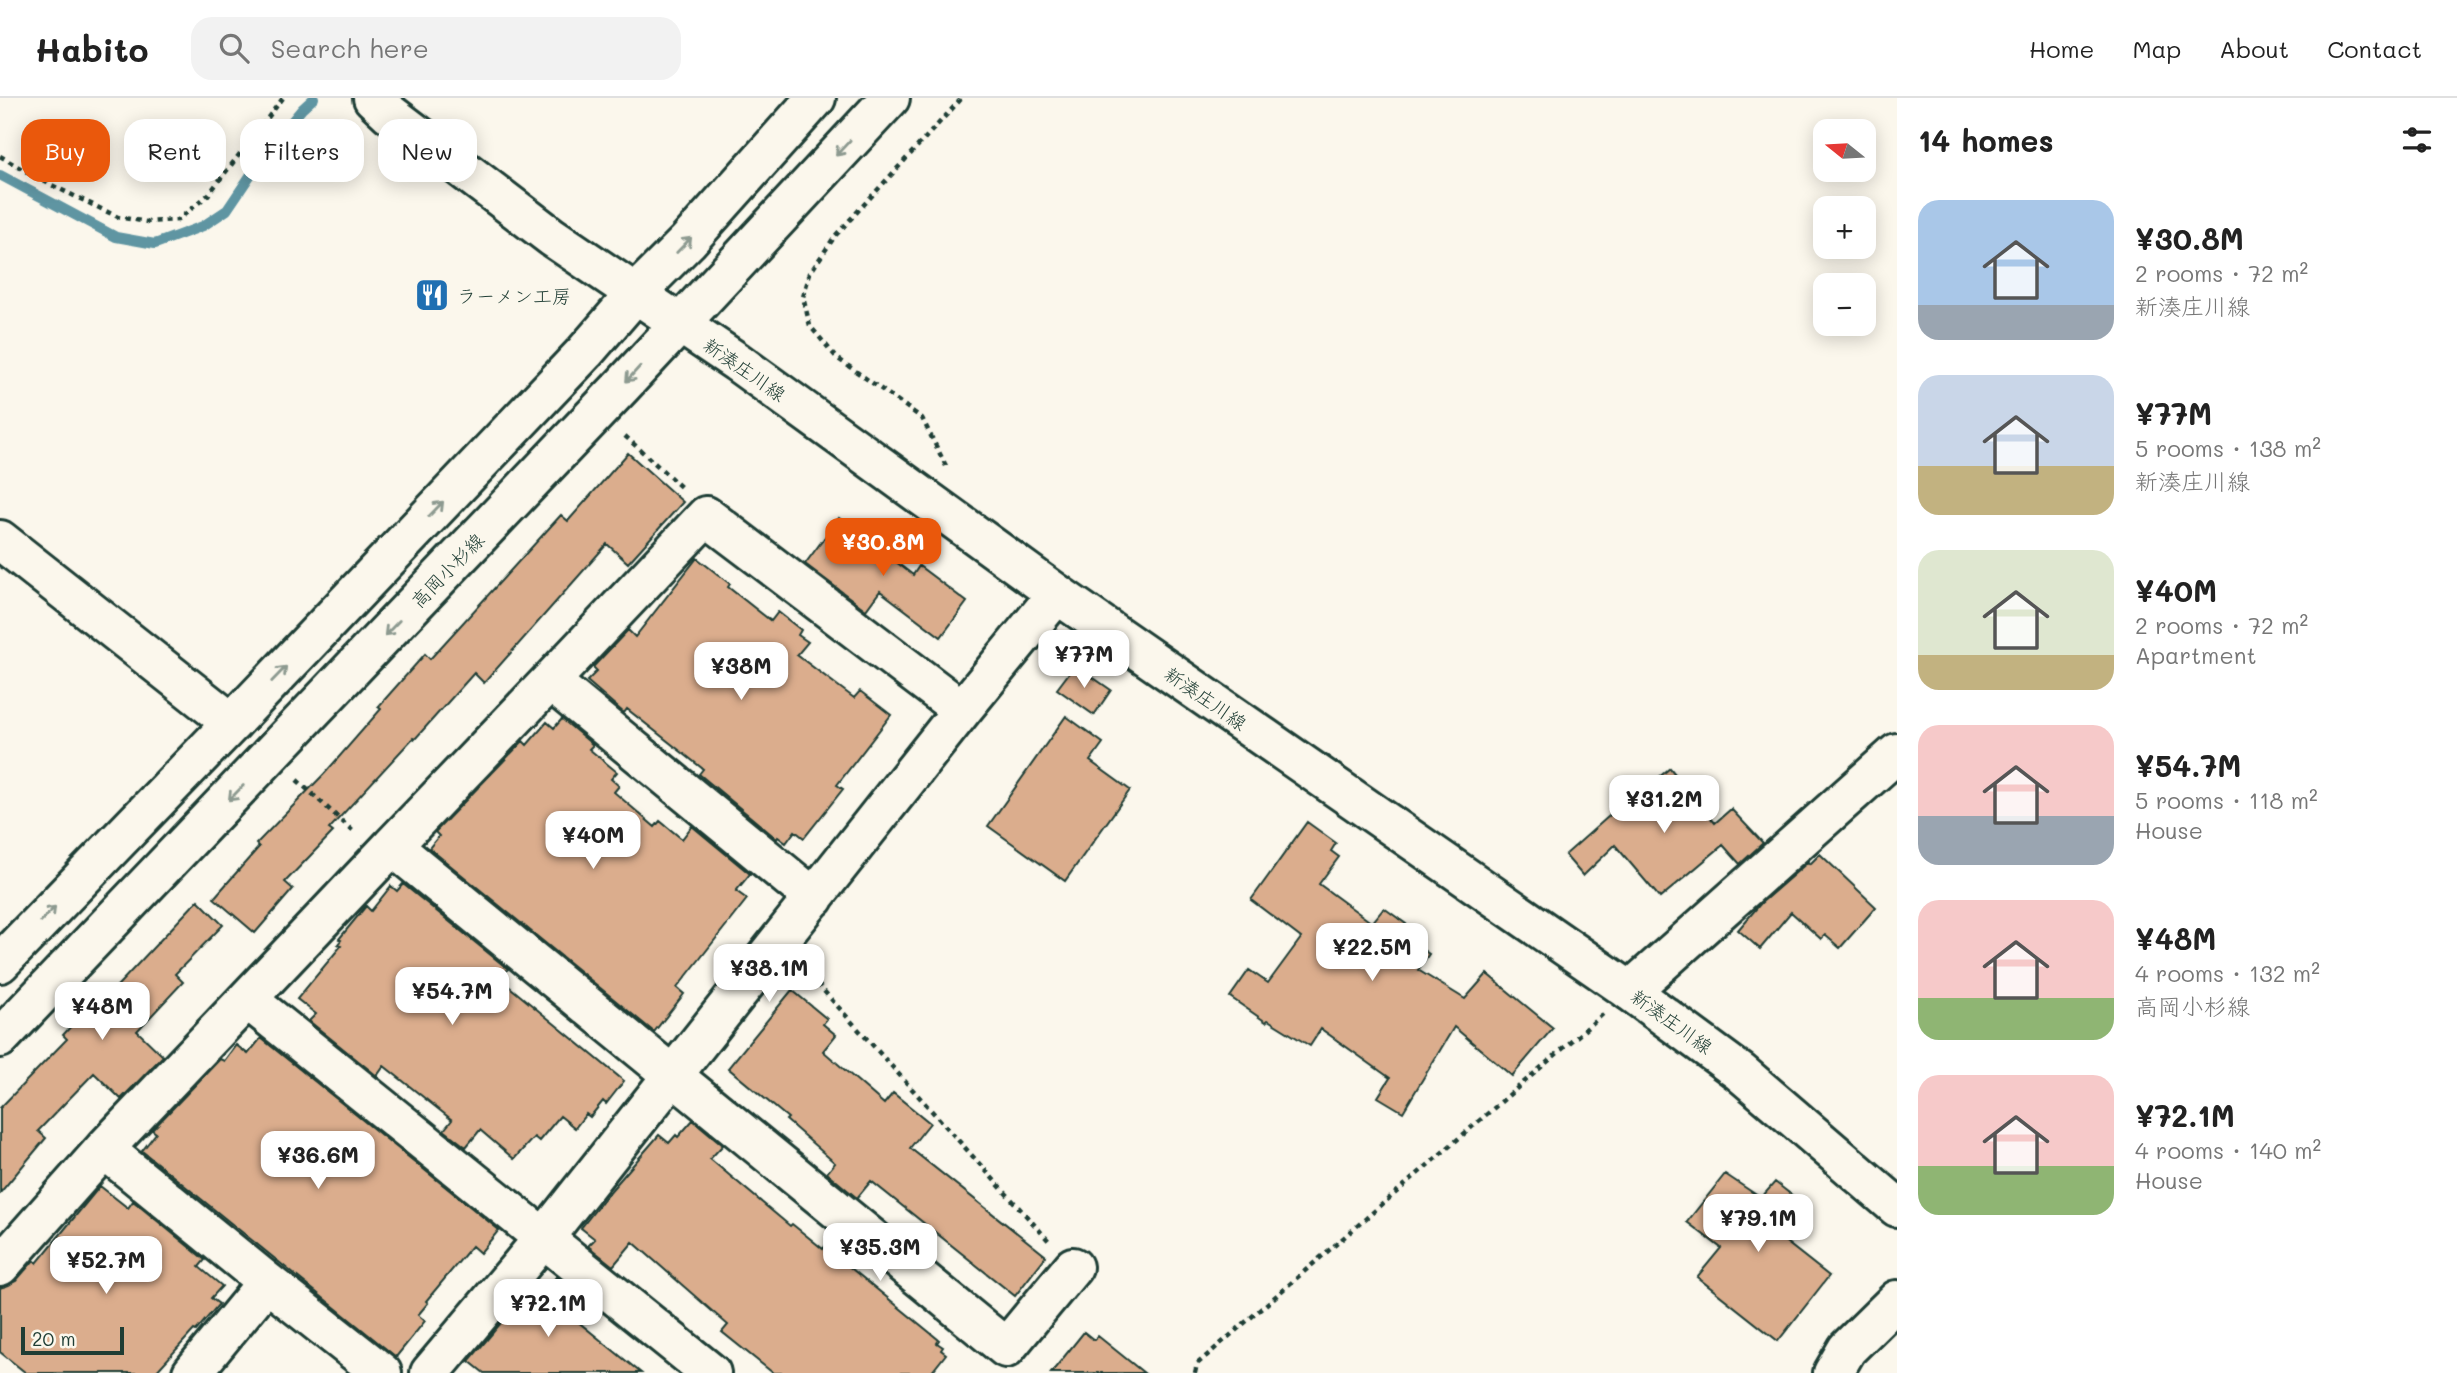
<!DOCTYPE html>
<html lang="en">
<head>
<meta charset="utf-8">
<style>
  body { margin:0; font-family:Mali,"Klee One",sans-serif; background:#f2f2f2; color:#222; height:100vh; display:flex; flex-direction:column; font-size:26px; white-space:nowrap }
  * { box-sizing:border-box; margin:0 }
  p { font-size:23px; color:#767676 }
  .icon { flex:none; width:38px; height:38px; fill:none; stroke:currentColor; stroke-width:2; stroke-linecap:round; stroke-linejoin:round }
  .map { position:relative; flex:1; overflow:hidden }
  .drawer { display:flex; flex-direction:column; background:#fff; width:560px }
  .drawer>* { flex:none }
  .guide { position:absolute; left:21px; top:21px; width:665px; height:63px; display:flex; gap:14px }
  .needle { width:46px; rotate:288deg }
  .fabs { position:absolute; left:1813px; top:21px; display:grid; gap:14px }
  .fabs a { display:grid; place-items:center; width:63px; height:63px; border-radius:14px; background:#fff; box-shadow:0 4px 18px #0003; font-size:35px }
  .scale { position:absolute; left:21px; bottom:18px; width:103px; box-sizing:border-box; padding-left:7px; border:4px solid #1f3d34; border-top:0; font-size:19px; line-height:24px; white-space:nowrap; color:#1f3d34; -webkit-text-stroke:5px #fbf7ec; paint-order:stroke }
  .price { position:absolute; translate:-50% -60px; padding:0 16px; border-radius:14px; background:#fff; color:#222; font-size:23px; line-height:46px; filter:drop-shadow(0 2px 4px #0008) }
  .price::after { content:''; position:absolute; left:50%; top:42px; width:21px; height:16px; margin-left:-10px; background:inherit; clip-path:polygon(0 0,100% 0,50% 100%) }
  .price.selected { background:#ea580c; color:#fff }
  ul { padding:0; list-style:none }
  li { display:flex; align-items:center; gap:21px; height:175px; padding:0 21px }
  li span { display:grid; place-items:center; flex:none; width:196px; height:140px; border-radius:21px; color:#555 }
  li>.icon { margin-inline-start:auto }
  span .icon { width:84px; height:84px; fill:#fffc; stroke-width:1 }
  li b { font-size:30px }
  h2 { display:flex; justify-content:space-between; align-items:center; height:84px; padding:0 21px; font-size:30px }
  .pill { padding:0 24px; border-radius:21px; background:#fff; box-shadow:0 4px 18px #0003; font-size:24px; line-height:63px }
  .pill.selected { background:#ea580c; color:#fff }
  header { display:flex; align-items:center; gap:42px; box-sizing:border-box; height:98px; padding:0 35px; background:#fff; border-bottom:2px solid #e0e0e0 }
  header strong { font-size:33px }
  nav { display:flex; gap:38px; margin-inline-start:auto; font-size:24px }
  .search { width:490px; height:63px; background:#f2f2f2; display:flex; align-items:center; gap:18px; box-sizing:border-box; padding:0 24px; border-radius:21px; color:#767676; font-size:26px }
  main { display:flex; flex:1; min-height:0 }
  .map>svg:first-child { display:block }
</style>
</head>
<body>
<header>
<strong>Habito</strong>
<div class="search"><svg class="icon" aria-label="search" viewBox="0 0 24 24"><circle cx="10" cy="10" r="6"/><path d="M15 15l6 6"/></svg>Search here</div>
<nav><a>Home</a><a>Map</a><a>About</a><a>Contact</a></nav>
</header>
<main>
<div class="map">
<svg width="1897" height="1275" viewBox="0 0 1897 1275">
  <rect width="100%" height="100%" fill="#fbf7ec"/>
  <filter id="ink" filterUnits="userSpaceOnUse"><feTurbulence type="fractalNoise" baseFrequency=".0143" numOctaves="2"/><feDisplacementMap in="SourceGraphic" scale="14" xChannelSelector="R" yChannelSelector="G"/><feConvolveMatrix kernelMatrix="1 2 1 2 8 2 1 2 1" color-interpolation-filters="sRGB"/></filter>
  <g filter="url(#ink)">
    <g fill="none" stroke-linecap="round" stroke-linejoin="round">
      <path stroke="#5f95a2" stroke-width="10" d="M 0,77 L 116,139 L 155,146 L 203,128 L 227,112 L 266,54 L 302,11 L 314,0"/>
    </g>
    <path fill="#dbad8d" stroke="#1f3d34" stroke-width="2" d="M 628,355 L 683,404 L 628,465 L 607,446 L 484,585 L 474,575 L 415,641 L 413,640 L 329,731 L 333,734 L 285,784 L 293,791 L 255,835 L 214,800 L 259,749 L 256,746 L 325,675 L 381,611 L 378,609 L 425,556 L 430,561 L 561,417 L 568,423 Z
      M 839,420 L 913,477 L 919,468 L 967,504 L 941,539 L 880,493 L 866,512 L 805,466 Z
      M 697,460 L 730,486 L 728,489 L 771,523 L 778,514 L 801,532 L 798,537 L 808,544 L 797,557 L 854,600 L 860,593 L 891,617 L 837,687 L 843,691 L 804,740 L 795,733 L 786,745 L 778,739 L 777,741 L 699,676 L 703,671 L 627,611 L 624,615 L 587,583 L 597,573 L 593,569 L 628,532 L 635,539 Z
      M 1075,567 L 1111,592 L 1094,617 L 1057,591 Z
      M 1066,618 L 1103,645 L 1090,663 L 1130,692 L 1065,783 L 988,728 Z
      M 562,621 L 593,647 L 589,651 L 617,674 L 611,681 L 619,688 L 614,694 L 655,729 L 660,723 L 682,741 L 692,728 L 750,776 L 736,793 L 747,801 L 677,890 L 684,896 L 654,934 L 429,750 L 439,738 L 435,734 L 523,643 L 527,647 L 547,624 L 554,630 Z
      M 1670,670 L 1715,725 L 1731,711 L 1763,745 L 1740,766 L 1723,747 L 1660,800 L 1615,747 L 1583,778 L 1565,757 L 1635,695 L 1642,690 L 1644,692 Z
      M 1307,724 L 1336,745 L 1331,753 L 1339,759 L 1319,786 L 1372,825 L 1384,810 L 1406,826 L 1399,835 L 1429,856 L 1418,872 L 1465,901 L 1487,876 L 1553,930 L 1512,978 L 1454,929 L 1403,1014 L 1378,999 L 1390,980 L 1321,931 L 1310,948 L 1268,922 L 1266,924 L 1230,899 L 1249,872 L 1268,885 L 1301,840 L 1251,802 Z
      M 1820,756 L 1876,809 L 1840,850 L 1825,837 L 1821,841 L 1791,814 L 1760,851 L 1738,832 L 1761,805 L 1808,764 L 1810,766 Z
      M 403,786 L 508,871 L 500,881 L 624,983 L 606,1006 L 603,1003 L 590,1019 L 586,1016 L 575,1030 L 560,1018 L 539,1043 L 534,1039 L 514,1061 L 480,1032 L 466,1049 L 444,1032 L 452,1022 L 384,968 L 377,978 L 309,923 L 316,916 L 297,901 L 341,848 L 338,846 L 341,842 L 339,841 L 366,808 L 371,813 L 391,788 L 397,793 Z
      M 198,802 L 223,827 L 175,876 L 183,884 L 137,933 L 163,958 L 121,1001 L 94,975 L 38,1033 L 46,1040 L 0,1095 L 0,1010 L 67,941 L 63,937 L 74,925 L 70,922 L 96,894 L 104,902 Z
      M 792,892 L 827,921 L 823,926 L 836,937 L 823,953 L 884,1006 L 893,995 L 930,1025 L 910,1050 L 1046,1158 L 1015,1198 L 871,1083 L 857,1100 L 827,1075 L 835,1065 L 786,1022 L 788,1020 L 728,970 Z
      M 261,940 L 499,1132 L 480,1155 L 472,1148 L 426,1203 L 428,1205 L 418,1217 L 425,1223 L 396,1259 L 142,1053 L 156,1035 L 152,1032 L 220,961 L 224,963 L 236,947 L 248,956 Z
      M 693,1022 L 723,1047 L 710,1061 L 790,1128 L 792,1126 L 823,1151 L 834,1138 L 855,1155 L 846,1166 L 939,1242 L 937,1245 L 943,1249 L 941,1252 L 946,1256 L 931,1275 L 773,1275 L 722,1234 L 728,1227 L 633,1144 L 613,1168 L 588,1148 L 595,1141 L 581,1130 L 607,1097 L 659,1037 L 669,1045 L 676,1037 L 678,1039 Z
      M 1725,1076 L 1761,1100 L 1775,1084 L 1811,1112 L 1786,1144 L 1829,1178 L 1778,1243 L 1697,1179 L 1721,1150 L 1687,1124 Z
      M 100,1088 L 128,1110 L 133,1103 L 205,1162 L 199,1169 L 222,1188 L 211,1200 L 219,1206 L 196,1233 L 194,1232 L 155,1275 L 26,1275 L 0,1254 L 0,1190 L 16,1183 L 34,1162 L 37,1165 Z
      M 556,1179 L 585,1202 L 582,1205 L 587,1209 L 576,1222 L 641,1275 L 484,1275 L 469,1263 L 533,1187 L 543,1195 Z
      M 1084,1234 L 1094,1242 L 1098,1238 L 1144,1275 L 1051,1275 Z"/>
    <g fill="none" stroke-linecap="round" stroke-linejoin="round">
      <g stroke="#1f3d34" stroke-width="44">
        <path id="minor" d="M 0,442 L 232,625
          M 550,583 L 706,418 L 962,612
          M 392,748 L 550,583 L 814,800
          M 1630,893 L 1897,655
          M 247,901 L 392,748 L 1006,1250 L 1073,1169
          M 104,1051 L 247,901 L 711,1275
          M 0,1168 L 104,1051 L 267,1184 L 192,1275
          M 267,1184 L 382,1275
          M 430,1275 L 543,1141 L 962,612 L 1057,496
          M 1833,1275 L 1847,1251 L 1897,1202"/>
      </g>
      <g stroke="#1f3d34" stroke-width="44">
        <path id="major" d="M 373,0 L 389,15 L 552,139 L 737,264 L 1057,496 L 1630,893 L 1740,974 L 1897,1109
          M 0,865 L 232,625 L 585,254 L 636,195 L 688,143 L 816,0
          M 0,940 L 622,288 L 890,0"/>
      </g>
      <path stroke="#1f3d34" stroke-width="4.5" stroke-dasharray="5 5" stroke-linecap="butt" d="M 0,58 L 39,81 L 118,119 L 147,124 L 178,122 L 208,97 L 283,0
        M 625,338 L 683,391
        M 946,368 L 922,320 L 837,260 L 810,228 L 803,199 L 810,175 L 835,138 L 962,0
        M 297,682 L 355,735
        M 804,871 L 1049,1143
        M 1195,1275 L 1197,1266 L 1603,916"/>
      <use href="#minor" stroke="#fbf7ec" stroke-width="38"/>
      <use href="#major" stroke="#fbf7ec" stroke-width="38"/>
    </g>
    <defs><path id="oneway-shaft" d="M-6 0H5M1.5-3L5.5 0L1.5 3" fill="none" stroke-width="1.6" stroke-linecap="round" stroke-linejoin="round" transform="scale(1.75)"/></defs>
    <g stroke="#8d9a90">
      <use href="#oneway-shaft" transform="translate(843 50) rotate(133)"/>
      <use href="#oneway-shaft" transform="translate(684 147) rotate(-46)"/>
      <use href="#oneway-shaft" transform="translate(633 276) rotate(132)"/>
      <use href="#oneway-shaft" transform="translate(436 411) rotate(-46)"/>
      <use href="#oneway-shaft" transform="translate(392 530) rotate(134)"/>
      <use href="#oneway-shaft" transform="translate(279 576) rotate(-46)"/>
      <use href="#oneway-shaft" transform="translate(236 695) rotate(134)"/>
      <use href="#oneway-shaft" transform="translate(48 816) rotate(-46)"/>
    </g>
  </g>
  <defs>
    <g id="restaurant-square" transform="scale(1.75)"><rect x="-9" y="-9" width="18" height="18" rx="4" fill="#1f6fb2" stroke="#fbf7ec"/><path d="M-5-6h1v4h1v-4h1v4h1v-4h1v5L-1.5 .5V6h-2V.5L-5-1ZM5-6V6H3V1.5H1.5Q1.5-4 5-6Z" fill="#fff"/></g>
  </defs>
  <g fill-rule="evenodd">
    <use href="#restaurant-square" x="432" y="197"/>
  </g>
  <g text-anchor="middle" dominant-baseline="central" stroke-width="5" stroke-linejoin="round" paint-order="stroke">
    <g font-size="19" fill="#1f3d34" stroke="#fbf7ec" text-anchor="start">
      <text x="457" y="197">ラーメン工房</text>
    </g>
    <g font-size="19" fill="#1f3d34" stroke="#fbf7ec">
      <text transform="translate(745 271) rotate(35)">新湊庄川線</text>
      <text transform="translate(447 472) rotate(-46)">高岡小杉線</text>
      <text transform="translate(1206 600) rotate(35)">新湊庄川線</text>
      <text transform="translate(1672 923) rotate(36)">新湊庄川線</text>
    </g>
  </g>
</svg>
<div class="fabs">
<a><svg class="needle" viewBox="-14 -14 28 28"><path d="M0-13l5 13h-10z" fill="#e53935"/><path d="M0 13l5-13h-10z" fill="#767676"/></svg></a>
<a>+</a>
<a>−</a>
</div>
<div class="scale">20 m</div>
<b class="price selected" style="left:883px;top:480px">¥30.8M</b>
<b class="price" style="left:1084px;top:592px">¥77M</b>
<b class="price" style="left:741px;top:604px">¥38M</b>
<b class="price" style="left:1664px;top:737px">¥31.2M</b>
<b class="price" style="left:593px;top:773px">¥40M</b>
<b class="price" style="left:1372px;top:885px">¥22.5M</b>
<b class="price" style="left:769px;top:906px">¥38.1M</b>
<b class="price" style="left:452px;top:929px">¥54.7M</b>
<b class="price" style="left:102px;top:944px">¥48M</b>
<b class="price" style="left:318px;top:1093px">¥36.6M</b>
<b class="price" style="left:1758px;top:1156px">¥79.1M</b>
<b class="price" style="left:880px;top:1185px">¥35.3M</b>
<b class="price" style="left:106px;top:1198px">¥52.7M</b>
<b class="price" style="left:548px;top:1241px">¥72.1M</b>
<div class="guide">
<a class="pill selected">Buy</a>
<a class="pill">Rent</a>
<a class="pill">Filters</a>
<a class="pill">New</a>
</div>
</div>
<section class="drawer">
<h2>14 homes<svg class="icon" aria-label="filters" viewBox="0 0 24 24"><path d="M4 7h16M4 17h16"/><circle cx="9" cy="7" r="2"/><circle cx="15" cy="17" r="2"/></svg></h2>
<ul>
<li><span style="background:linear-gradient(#a9c7e8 75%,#9aa5b1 0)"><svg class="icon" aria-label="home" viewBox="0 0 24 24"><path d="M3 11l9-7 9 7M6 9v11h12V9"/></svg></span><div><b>¥30.8M</b><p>2 rooms · 72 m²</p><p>新湊庄川線</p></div></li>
<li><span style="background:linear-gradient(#c9d6e8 65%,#c2b280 0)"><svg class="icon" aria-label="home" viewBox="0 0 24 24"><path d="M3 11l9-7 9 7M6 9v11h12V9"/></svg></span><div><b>¥77M</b><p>5 rooms · 138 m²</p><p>新湊庄川線</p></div></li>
<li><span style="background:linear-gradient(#dfe7d0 75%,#c2b280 0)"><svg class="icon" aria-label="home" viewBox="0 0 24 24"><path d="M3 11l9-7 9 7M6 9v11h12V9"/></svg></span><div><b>¥40M</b><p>2 rooms · 72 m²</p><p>Apartment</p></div></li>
<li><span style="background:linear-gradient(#f6c9c9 65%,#9aa5b1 0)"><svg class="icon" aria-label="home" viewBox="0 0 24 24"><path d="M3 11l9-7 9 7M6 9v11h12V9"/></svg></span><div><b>¥54.7M</b><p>5 rooms · 118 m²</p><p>House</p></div></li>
<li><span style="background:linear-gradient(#f6c9c9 70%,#8fb573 0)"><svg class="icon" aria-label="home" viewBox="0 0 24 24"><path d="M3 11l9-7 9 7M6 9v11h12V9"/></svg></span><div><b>¥48M</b><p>4 rooms · 132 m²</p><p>高岡小杉線</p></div></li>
<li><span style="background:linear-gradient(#f6c9c9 65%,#8fb573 0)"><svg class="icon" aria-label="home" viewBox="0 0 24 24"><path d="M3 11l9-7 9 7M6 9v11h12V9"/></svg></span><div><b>¥72.1M</b><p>4 rooms · 140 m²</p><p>House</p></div></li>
</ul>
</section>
</main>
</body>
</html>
